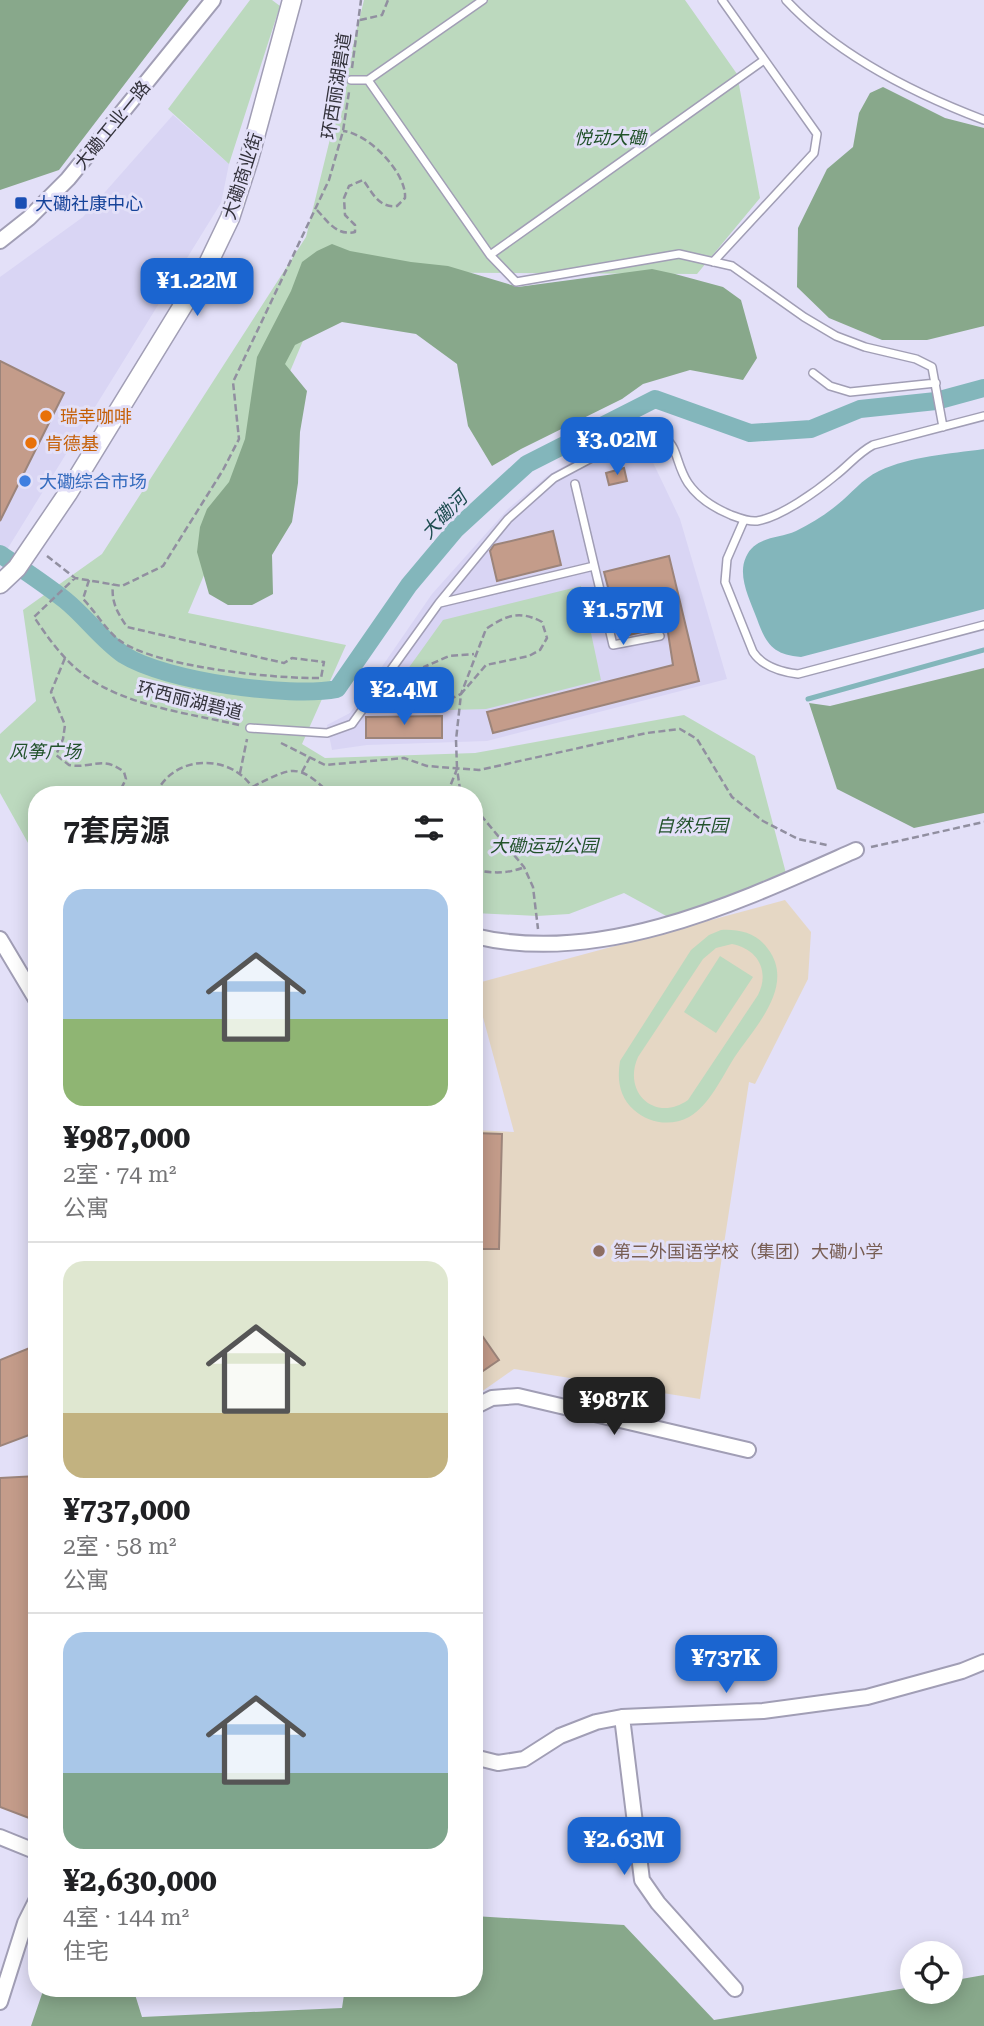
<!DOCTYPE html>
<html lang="zh">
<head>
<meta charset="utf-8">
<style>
  body { margin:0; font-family:"Roboto Serif","Noto Sans SC",serif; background:#f2f2f2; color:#202124; height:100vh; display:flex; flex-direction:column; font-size:26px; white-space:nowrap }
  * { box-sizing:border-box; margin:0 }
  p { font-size:23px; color:#757577 }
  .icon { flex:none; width:38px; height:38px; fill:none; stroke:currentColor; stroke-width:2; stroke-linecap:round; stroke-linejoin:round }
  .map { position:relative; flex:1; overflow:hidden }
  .panel { position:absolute; left:28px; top:786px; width:455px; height:1211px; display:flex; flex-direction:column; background:#fff; border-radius:28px; box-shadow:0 4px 18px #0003 }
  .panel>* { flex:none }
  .buttons { position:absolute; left:900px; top:1941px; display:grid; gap:14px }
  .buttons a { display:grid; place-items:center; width:63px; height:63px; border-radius:50%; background:#fff; box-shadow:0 4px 18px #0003; font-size:35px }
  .price { position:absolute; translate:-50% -60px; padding:0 16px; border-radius:14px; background:#1b65d0; color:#fff; font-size:23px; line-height:46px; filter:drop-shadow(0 2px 4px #0008) }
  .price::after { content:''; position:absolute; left:50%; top:42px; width:21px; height:16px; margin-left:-10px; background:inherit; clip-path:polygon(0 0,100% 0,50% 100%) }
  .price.on { background:#222; color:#fff }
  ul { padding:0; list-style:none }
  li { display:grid; align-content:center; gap:14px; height:371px; padding:0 35px }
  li+li { border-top:2px solid #e0e0e0 }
  li span { display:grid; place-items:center; height:217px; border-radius:21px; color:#555 }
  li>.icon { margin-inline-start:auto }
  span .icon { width:126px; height:126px; fill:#fffc; stroke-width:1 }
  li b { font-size:30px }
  h2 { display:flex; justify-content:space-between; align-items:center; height:84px; padding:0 35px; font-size:30px }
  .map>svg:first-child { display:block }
</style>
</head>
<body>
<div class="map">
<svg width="984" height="2026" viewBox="0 0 984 2026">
  <rect width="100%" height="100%" fill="#e3e0f8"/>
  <path fill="#d9d5f4" d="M 173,115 L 229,164 L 221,203 L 0,561 L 0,277 L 83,217 Z
    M 636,427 L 680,519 L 727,679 L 487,741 L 367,745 L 332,750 L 327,725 L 350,713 L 432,594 L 508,509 L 547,476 L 611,439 Z"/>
  <path fill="#e5d7c4" d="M 785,900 L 811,932 L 808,979 L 755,1084 L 749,1082 L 700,1399 L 514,1369 L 474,1397 L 474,1130 L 514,1132 L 474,984 Z"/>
  <path fill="#bcd9be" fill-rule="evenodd" d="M 250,0 L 272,0 L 280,6 L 229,164 L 168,109 Z
    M 364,0 L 685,0 L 737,74 L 760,198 L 697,274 L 332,272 L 188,613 L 346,645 L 302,744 L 325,758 L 475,753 L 684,715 L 755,756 L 787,877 L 670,918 L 624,893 L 569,914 L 537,916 L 474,913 L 474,794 L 37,794 L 37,859 L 0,793 L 0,734 L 36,701 L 23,610 L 102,554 L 306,237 Z
    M 581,586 L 601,680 L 486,709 L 377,712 L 443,620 Z
    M 721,930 C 739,929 757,933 768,949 C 796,986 754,1028 734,1058 C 722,1077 709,1106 689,1117 C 671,1127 648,1123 634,1110 C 619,1097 617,1079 620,1061 L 691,950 L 709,935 ZM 732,944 C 758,949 770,971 758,995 L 688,1100 C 656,1123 622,1093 638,1057 L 703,959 L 716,948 Z
    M 720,956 L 753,977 L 716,1033 L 684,1012 Z"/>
  <path fill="#88a88b" d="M 0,0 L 189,0 L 59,170 L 0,190 Z
    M 883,87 L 945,118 L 984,128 L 984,326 L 927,340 L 882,340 L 829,318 L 797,287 L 798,228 L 827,169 L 853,147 L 859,113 L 870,93 Z
    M 332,244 L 350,251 L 411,262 L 448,266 L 518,287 L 652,269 L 675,274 L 723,287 L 741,300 L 757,358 L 743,380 L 690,370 L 643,384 L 622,399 L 521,449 L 492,466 L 468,426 L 457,364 L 416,334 L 342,322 L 295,345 L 285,364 L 307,391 L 300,432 L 298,483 L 292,522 L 272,555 L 273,594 L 252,605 L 228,605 L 209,594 L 197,552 L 200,527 L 207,509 L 229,482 L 245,439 L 257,357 L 291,291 L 302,262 L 317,251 Z
    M 984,668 L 984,813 L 914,828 L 837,789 L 809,703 L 830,706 Z
    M 474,1916 L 624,1925 L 714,2020 L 912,1987 L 912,1992 L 950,1992 L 950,1981 L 984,1975 L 984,2026 L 31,2026 L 44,1988 L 133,1988 L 142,2017 L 342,2008 L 345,1988 L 474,1988 Z"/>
  <path fill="#83b6bb" d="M 984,449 L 984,609 L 801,657 C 773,655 766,644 757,619 C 750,600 737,576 746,557 C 755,536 778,539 796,531 C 810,524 825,515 837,505 C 851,494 862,479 879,471 C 911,456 949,454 984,449 Z"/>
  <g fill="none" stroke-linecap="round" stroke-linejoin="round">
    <path stroke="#83b6bb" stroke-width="5" d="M 808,699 L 984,650"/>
    <path stroke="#83b6bb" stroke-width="18" d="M 0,554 C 22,569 45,584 65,600 C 86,617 102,640 124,655 C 165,681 289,698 337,689 L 409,585 L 456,529 L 527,464 L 655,399 L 750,433 L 811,429 L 860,409 L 936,401 L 984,388"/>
  </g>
  <path fill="#c49c8a" stroke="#9c847a" stroke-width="2" d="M 0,361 L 64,393 L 0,521 Z
    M 624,468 L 627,481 L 609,485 L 606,473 Z
    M 553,531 L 561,565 L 497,581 L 490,551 L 494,545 Z
    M 669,556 L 699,681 L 493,733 L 487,712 L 673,665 L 667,626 L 621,637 L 604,572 Z
    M 442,716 L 442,738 L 366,738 L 366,717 Z
    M 475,1133 L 502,1134 L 499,1249 L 474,1249 Z
    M 474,1324 L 499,1360 L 474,1377 Z
    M 37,1345 L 37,1432 L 0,1446 L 0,1360 Z
    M 37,1476 L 37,1821 L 0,1807 L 0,1478 Z"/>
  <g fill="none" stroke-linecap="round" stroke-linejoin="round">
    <g stroke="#a19eb5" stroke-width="10">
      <path id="service" d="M 786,0 C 838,56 913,93 984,120
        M 351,80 L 368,80 L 490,255 L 516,282 L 679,254 L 732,266 L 804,317 L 836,336 L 865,347 L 916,359 L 932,367 L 943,427
        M 368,80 L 483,0
        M 490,255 L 764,60
        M 713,262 L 814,153 L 817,134 L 722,0
        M 813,373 L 830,386 L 850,392 L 936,383
        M 575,484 L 613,645 L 660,636
        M 744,520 L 727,559 L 725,582 L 753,652 C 763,667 781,672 798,674 L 984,625
        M 440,603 L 594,566
        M 250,728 L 327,733 L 352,724 L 439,603 L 508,519 L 554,478 L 631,437 C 683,427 670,456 688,483 C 699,499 714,508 731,515 C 739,518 748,522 757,521 C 781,517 817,491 836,475 C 849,465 858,453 873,445 L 984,416"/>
    </g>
    <g stroke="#a19eb5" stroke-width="18">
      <path id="minor" d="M 0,241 L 29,218 L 68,179 L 213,0
        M 474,936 C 603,967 741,901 856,850
        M 0,939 L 37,1001
        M 474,1407 L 492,1398 L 518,1396 L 748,1450
        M 622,1717 L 642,1880 L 658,1903 L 735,1989
        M 474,1757 L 498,1763 L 524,1759 L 560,1736 L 596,1722 L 622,1717 L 763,1711 L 867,1697 L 962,1671 L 984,1662
        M 0,1837 L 37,1852
        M 0,2002 L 25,1923 L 37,1899"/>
    </g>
    <g stroke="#a19eb5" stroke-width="21">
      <path id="tertiary" d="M 0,584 L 17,568 L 68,493 L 206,268 L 230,218 L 249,159 L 292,0"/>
    </g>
    <path stroke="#918fa0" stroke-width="2.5" stroke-dasharray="7 3.5" stroke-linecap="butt" d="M 360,20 L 382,15 L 388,0
      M 352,68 L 361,0
      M 317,210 C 328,222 337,236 355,232 L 355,225 L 345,215 L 344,198 L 349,186 L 363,180 C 373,193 378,208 397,206 L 405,198 C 407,173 368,133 343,131
      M 47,556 L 75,578
      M 89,580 L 83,599 C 95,611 106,630 119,640 C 154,667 276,679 321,678 L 324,662 L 292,658 L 284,663 L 127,627 C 117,612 111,602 113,584
      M 65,658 L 51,692 L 65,725 L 63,739 L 56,755 L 69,765 C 92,769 103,755 124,772 L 126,779 L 120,791 L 108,794
      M 239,725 C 192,714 127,706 87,677 C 65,662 48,638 34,617 L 75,578 L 122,586 L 163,566 L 223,470 L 239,439 L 233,382 L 329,180 L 343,131 L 349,92
      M 281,743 L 325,765 L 404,758 L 427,766 L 479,770 L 647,733 L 680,729 L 697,739 L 732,797 L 763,821 L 798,839 L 827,845
      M 457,768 L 456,740 L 461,694 L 486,665 L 529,656 L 540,650 L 547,638 L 542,622 C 520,610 506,615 486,629 L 461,694 L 439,704 L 425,701 L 422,694 L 429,691 L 432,681 L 423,671 L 424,667 L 449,656 L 474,654
      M 302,772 L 310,757
      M 240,773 L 247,739
      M 252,787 C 291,768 297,761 330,794
      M 156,794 C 174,752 237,753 256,794
      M 447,794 L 457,769 L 460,789 L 464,794
      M 474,807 L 524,867 L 533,887 L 538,929
      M 871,847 L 984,822
      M 474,870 C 491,873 506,874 522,868"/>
    <use href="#service" stroke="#fff" stroke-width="7"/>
    <use href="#minor" stroke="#fff" stroke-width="14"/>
    <use href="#tertiary" stroke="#fff" stroke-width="18"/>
  </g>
  <rect fill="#1a4fb4" stroke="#e3e0f8" stroke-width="2.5" x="14" y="196" width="14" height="14" rx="3.5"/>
  <g fill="#e8710a" stroke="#e3e0f8" stroke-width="2.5">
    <circle cx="46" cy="416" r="7"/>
    <circle cx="31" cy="443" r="7"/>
  </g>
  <circle fill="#3f7fe0" stroke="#e3e0f8" stroke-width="2.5" cx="25" cy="481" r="7"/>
  <circle fill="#8d6e63" stroke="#e3e0f8" stroke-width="2.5" cx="599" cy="1251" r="7"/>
  <g text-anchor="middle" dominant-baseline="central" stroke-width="6" stroke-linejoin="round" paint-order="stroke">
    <g font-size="18" fill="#33323b" stroke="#e3e0f8">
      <text transform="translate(336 86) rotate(-81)">环西丽湖碧道</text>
      <text transform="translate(112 125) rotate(-51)">大磡工业一路</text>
      <text transform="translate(242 176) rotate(-72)">大磡商业街</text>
      <text transform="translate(190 700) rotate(14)">环西丽湖碧道</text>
    </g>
    <g font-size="18" font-style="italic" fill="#22522b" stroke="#e3e0f8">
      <text x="610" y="137">悦动大磡</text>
      <text x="45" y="751">风筝广场</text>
      <text x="692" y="825">自然乐园</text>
      <text x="544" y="845">大磡运动公园</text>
    </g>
    <g font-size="18" fill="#164399" stroke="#e3e0f8" text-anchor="start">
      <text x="35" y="203">大磡社康中心</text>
    </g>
    <g font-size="18" fill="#c56008" stroke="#e3e0f8" text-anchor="start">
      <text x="60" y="416">瑞幸咖啡</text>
      <text x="45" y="443">肯德基</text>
    </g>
    <g font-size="18" fill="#366cbe" stroke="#e3e0f8" text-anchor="start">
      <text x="39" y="481">大磡综合市场</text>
    </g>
    <g font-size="18" fill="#785e54" stroke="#e3e0f8" text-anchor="start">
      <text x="613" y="1251">第二外国语学校（集团）大磡小学</text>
    </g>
    <g font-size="19" font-style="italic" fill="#1d4c50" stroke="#e3e0f8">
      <text transform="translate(444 515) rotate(-46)">大磡河</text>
    </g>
  </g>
</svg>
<div class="buttons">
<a><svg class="icon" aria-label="locate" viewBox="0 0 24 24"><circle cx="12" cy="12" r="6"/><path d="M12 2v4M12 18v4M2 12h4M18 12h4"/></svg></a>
</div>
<b class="price" style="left:197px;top:318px">¥1.22M</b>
<b class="price" style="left:617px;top:477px">¥3.02M</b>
<b class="price" style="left:623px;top:647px">¥1.57M</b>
<b class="price" style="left:404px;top:727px">¥2.4M</b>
<b class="price on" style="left:614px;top:1437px">¥987K</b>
<b class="price" style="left:726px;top:1695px">¥737K</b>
<b class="price" style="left:624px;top:1877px">¥2.63M</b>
<section class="panel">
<h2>7套房源<svg class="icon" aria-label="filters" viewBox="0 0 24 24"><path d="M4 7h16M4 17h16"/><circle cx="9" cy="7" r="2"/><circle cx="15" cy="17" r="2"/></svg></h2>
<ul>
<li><span style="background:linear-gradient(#a9c7e8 60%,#8fb573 0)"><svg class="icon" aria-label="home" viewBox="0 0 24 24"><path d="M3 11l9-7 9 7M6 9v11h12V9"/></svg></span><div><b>¥987,000</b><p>2室 · 74 m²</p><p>公寓</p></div></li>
<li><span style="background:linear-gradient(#dfe7d0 70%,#c2b280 0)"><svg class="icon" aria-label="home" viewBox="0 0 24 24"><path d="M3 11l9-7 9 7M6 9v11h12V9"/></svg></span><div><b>¥737,000</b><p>2室 · 58 m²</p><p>公寓</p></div></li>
<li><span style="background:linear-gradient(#a9c7e8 65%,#7fa58c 0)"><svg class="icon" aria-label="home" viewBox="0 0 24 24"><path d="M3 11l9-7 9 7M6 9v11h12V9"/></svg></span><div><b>¥2,630,000</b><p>4室 · 144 m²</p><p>住宅</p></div></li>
</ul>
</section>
</div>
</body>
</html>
